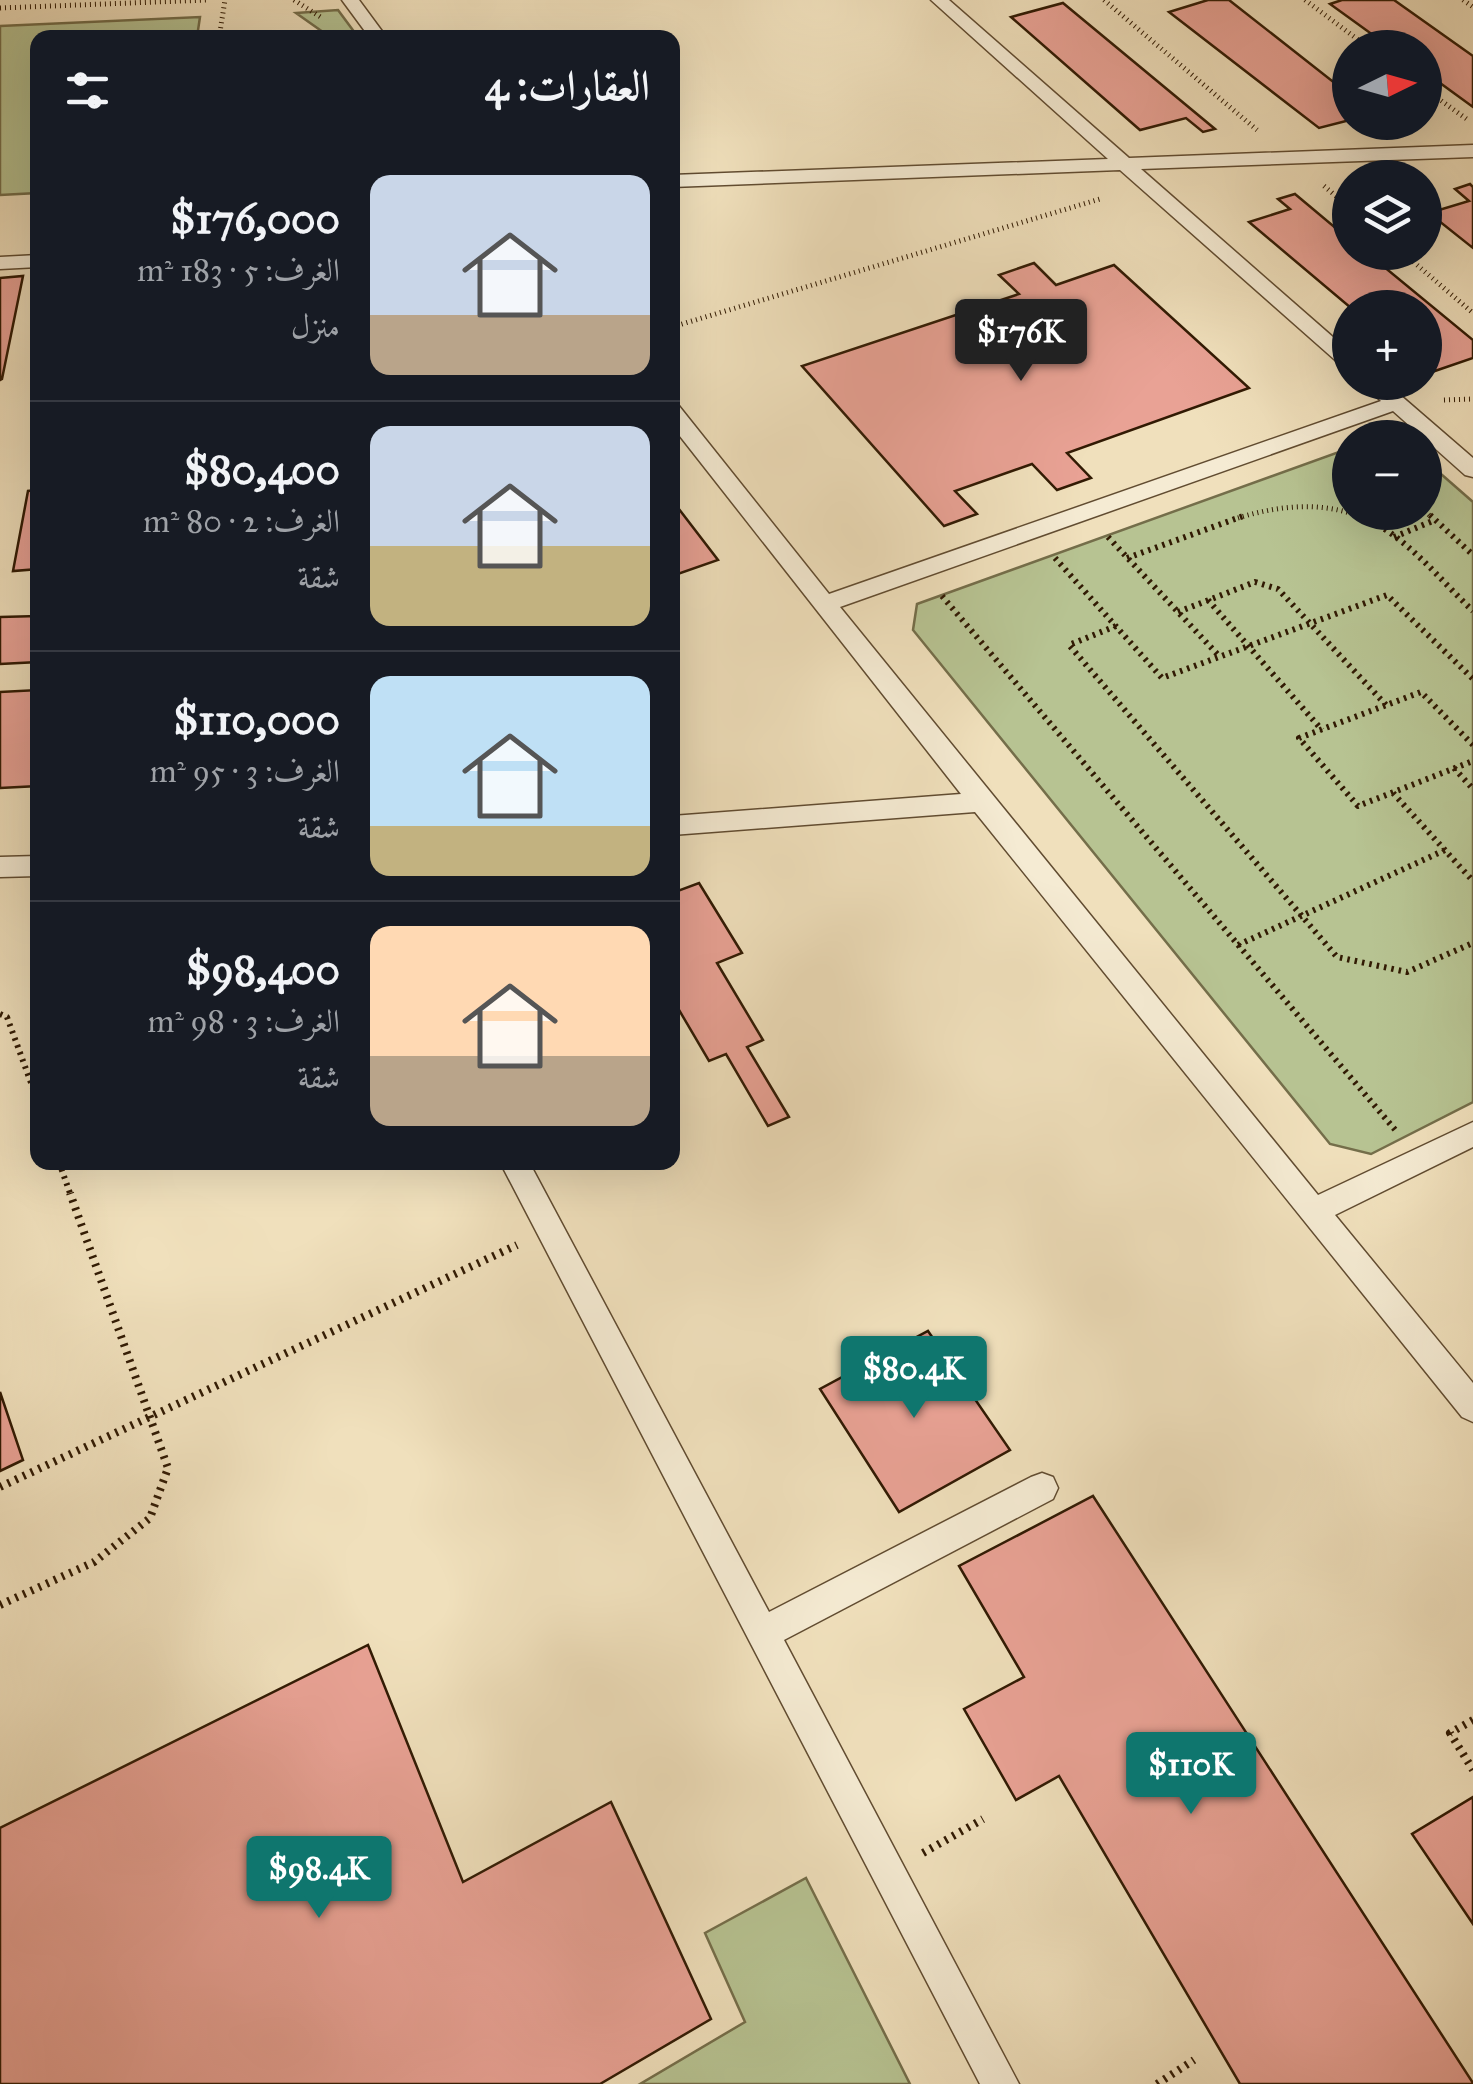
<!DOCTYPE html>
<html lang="ar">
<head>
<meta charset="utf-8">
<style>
  body { margin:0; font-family:"IM FELL Great Primer",Amiri,serif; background:#242831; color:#f1f3f6; direction:rtl; height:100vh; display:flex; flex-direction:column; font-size:38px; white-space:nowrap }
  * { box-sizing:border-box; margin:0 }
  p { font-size:32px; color:#9ea1a6 }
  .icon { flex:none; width:55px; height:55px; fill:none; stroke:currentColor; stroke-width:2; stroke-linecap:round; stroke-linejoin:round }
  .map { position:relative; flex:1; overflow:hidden; direction:ltr }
  .side { position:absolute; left:30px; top:30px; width:650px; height:1140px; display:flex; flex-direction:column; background:#171b24; border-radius:20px; box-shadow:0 10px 40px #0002; direction:rtl }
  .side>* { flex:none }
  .needle { width:65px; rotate:85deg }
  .fabs { position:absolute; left:1332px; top:30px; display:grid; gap:20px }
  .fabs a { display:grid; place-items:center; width:110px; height:110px; border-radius:50%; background:#171b24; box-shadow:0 10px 40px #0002; font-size:50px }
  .price { position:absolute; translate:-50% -85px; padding:0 22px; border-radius:10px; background:#0f766e; color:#fff; font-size:32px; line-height:65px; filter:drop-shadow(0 2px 5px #0008) }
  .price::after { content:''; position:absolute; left:50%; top:60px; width:30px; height:22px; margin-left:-15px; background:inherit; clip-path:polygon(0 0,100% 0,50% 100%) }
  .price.active { background:#222; color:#fff }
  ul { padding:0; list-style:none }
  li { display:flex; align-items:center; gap:30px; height:250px; padding:0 30px }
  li+li { border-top:2px solid #363941 }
  li span { display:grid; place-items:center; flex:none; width:280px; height:200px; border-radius:20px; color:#555 }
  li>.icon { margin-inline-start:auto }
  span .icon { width:120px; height:120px; fill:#fffc; stroke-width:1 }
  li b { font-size:42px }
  h2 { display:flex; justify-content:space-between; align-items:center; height:120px; padding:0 30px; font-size:42px }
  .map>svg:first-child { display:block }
</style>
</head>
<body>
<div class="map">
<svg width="1473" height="2084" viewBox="0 0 1473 2084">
  <rect width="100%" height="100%" fill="#f0e0bc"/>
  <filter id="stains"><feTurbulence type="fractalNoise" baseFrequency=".002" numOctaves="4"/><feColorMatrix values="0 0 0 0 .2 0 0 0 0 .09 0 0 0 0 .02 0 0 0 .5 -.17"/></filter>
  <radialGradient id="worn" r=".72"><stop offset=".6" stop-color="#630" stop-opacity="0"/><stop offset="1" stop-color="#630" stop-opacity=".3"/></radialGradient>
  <path fill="#b7c392" stroke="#746e4a" stroke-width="2.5" d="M 338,10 L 358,37 L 330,37 L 296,13 Z
    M 200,17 L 197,37 L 38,38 L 37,193 L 0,195 L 0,26 Z
    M 1350,448 L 1350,512 L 1425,512 L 1425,460 L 1473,502 L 1473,1102 L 1371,1154 L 1330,1144 L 913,630 L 917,604 Z
    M 806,1878 L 910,2084 L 640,2084 L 745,2022 L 705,1933 Z"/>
  <path fill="#e9a295" stroke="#311a03" stroke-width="2.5" d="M 1208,0 L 1229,0 L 1350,95 L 1350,120 L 1319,128 L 1169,12 Z
    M 1342,0 L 1394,0 L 1473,56 L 1473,107 L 1425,72 L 1425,48 L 1391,48 L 1330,4 Z
    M 1063,3 L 1215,129 L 1203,132 L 1186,118 L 1140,130 L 1011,17 Z
    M 1470,184 L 1473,187 L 1473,248 L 1429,213 L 1469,201 L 1455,189 Z
    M 1295,194 L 1350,240 L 1350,252 L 1366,252 L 1473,340 L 1473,358 L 1429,373 L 1425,370 L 1425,308 L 1351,308 L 1249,222 L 1290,209 L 1278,199 Z
    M 1034,263 L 1056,285 L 1114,265 L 1249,388 L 1067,453 L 1091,478 L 1057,490 L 1032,464 L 955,491 L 977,514 L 944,526 L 802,366 L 1019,294 L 999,275 Z
    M 23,276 L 2,379 L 0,380 L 0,278 Z
    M 38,490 L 38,569 L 13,571 L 28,491 Z
    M 672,500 L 718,560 L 672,576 Z
    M 38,616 L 38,662 L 0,664 L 0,617 Z
    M 38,690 L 38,786 L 0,788 L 0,692 Z
    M 699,883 L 742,953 L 717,963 L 763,1040 L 747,1047 L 789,1117 L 768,1126 L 726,1054 L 709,1061 L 672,998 L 672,893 Z
    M 928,1331 L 1010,1450 L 899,1512 L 820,1389 Z
    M 0,1392 L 23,1460 L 0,1471 Z
    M 1093,1496 L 1473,2083 L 1473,2084 L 1240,2084 L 1059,1776 L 1016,1800 L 964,1709 L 1024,1677 L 959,1566 Z
    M 368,1645 L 463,1882 L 611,1802 L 711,2019 L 600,2084 L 0,2084 L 0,1828 Z
    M 1473,1797 L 1473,1924 L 1412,1834 Z"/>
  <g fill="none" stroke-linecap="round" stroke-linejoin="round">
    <g stroke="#614c31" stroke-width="3">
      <path id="service" d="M 342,0 L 359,0 L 387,38 L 370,38 Z
        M 931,0 L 949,0 L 1129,158 L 1473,145 L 1473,157 L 1141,169 L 1350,352 L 1350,369 L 1343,367 L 1120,170 L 672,187 L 672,175 L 1108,159 Z
        M 38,255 L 38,267 L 0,269 L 0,257 Z
        M 1362,382 L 1385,382 L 1473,458 L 1473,477 L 1465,475 L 1393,411 L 840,607 L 1318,1195 L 1473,1122 L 1473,1147 L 1335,1215 L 1473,1383 L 1473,1422 L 1462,1417 L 975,812 L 672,835 L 672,816 L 961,794 L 672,426 L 672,405 L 679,406 L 829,594 L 1381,401 Z
        M 38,856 L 38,876 L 0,877 L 0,857 Z
        M 500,1162 L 529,1162 L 769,1612 L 1031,1477 L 1042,1473 L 1053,1477 L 1058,1488 L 1053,1499 L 784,1640 L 1019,2084 L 980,2084 Z"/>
    </g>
    <path stroke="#311a03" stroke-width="5" stroke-dasharray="1 4" stroke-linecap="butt" d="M 294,0 L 322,18
      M 1104,0 L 1257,130
      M 1305,0 L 1369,48
      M 1463,0 L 1473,7
      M 0,8 L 208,0
      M 219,38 L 225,0
      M 1425,89 L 1468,120
      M 1324,186 L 1350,208
      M 1402,252 L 1473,313
      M 672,327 L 1100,199
      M 1444,400 L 1473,399
      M 1425,511 L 1432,518
      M 1238,518 C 1280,505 1323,501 1364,518"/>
    <path stroke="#311a03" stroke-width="6" stroke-dasharray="2.5 5" stroke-linecap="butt" d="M 1358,515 C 1405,534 1437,577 1473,611
      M 1430,515 L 1473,555
      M 1108,537 L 1220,657
      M 1394,537 L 1435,520
      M 1055,558 L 1162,678 L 1387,595 L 1473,679
      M 1127,558 L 1246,515
      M 942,596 L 1397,1132
      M 1208,600 L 1322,730
      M 1178,612 L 1255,582 L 1278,589 L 1386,705
      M 1116,626 L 1069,645 L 1337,957 L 1407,972 L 1473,943
      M 1473,745 L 1421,692 L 1299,738 L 1358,806 L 1473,761
      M 1454,768 L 1473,789
      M 1393,793 L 1473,881
      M 1238,945 L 1445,850
      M 0,1014 L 7,1017 L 38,1102
      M 59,1162 L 71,1196"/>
    <path stroke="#311a03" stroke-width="8" stroke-dasharray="2.5 6" stroke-linecap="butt" d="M 0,1487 L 517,1245
      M 0,1605 L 94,1562 L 150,1518 L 168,1468 L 70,1193
      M 1473,1720 L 1450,1733 L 1473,1770
      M 923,1853 L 983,1819
      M 1157,2084 L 1194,2060"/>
    <use href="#service" fill="#f5ebd3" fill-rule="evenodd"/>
  </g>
  <rect width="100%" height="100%" filter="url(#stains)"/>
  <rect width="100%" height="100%" fill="url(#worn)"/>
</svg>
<div class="fabs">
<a><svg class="needle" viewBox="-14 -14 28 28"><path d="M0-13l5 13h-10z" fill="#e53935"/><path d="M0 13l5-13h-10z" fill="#9ea1a6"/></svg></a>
<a><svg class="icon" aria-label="layers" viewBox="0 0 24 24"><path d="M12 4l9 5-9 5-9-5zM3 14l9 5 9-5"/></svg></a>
<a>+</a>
<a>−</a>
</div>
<b class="price active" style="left:1021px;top:384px">$176K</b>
<b class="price" style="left:914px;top:1421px">$80.4K</b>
<b class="price" style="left:1191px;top:1817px">$110K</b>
<b class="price" style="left:319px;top:1921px">$98.4K</b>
<section class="side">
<h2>العقارات: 4<svg class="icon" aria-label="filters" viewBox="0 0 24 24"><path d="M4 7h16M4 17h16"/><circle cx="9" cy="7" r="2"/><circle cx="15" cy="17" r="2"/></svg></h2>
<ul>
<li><span style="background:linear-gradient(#c9d6e8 70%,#b9a48a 0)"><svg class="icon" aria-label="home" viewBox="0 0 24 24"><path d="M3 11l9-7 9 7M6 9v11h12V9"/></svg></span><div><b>$176,000</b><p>الغرف: 5 · 183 m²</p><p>منزل</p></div></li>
<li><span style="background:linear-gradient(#c9d6e8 60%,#c2b280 0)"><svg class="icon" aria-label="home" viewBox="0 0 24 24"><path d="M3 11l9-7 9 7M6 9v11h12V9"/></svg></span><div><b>$80,400</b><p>الغرف: 2 · 80 m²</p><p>شقة</p></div></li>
<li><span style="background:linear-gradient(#bfe0f5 75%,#c2b280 0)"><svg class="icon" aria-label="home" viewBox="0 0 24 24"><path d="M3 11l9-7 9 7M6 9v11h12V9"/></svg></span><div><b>$110,000</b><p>الغرف: 3 · 95 m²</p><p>شقة</p></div></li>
<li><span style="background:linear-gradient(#ffd9b3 65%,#b9a48a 0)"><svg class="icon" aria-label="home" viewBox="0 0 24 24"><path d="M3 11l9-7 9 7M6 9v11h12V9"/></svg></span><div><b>$98,400</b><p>الغرف: 3 · 98 m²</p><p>شقة</p></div></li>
</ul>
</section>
</div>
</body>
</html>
